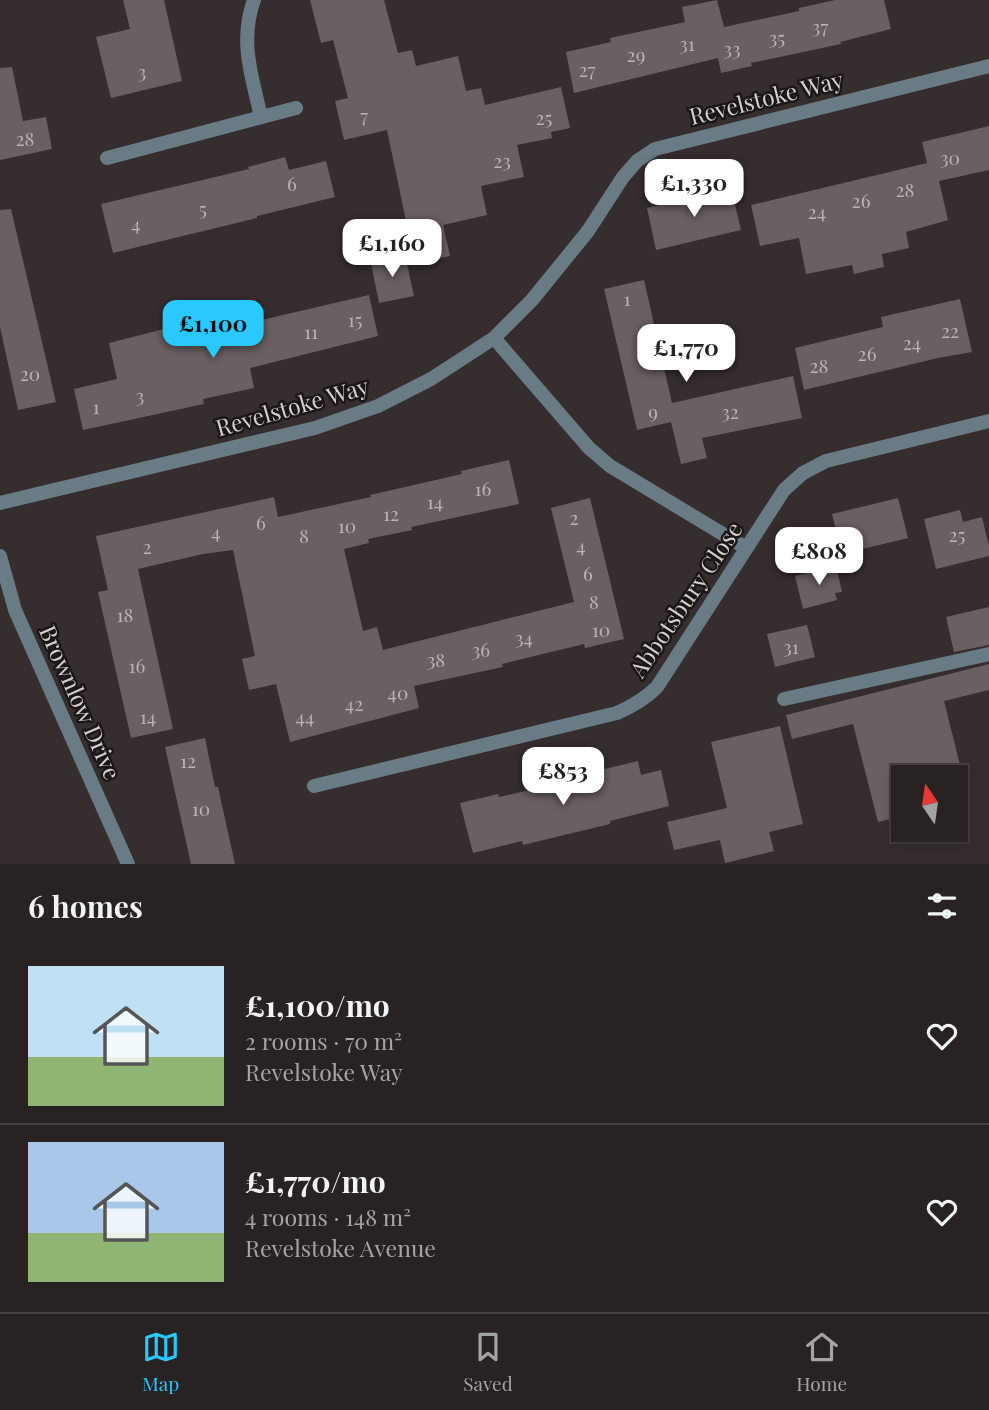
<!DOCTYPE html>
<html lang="en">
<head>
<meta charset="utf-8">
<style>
  body { margin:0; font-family:"Playfair Display",serif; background:#302a2a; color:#f1f3f6; height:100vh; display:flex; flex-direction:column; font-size:26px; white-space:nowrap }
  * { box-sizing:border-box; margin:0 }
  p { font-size:23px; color:#a5a4a5 }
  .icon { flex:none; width:38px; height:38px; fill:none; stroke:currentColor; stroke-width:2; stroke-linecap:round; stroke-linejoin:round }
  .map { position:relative; height:864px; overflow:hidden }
  .sheet { display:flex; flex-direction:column; background:#282222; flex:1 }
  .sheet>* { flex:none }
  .needle { width:46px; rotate:347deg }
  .controls { position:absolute; left:891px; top:765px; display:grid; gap:14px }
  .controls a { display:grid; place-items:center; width:77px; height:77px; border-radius:0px; background:#282222; box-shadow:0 4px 10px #0003,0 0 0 2px #443f40; font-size:35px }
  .price { position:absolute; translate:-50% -60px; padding:0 16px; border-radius:14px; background:#fff; color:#222; font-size:23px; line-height:46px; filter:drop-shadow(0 2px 4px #0008) }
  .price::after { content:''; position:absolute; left:50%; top:42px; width:21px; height:16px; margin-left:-10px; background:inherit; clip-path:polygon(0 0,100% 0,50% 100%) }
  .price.selected { background:#29c8ff; color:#111 }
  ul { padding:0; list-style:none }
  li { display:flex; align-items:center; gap:21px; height:175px; padding:0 28px }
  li+li { border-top:2px solid #443f40 }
  li span { display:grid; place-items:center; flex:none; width:196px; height:140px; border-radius:0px; color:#555 }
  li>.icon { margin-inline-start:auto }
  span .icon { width:84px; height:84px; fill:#fffc; stroke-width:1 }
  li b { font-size:30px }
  h2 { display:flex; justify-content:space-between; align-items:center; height:84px; padding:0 28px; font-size:30px }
  .dock { display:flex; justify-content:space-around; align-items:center; height:98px; border-top:2px solid #443f40; background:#282222; font-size:19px; color:#a5a4a5 }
  .dock a { display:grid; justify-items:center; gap:4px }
  .dock .selected { color:#29c8ff }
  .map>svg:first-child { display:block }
</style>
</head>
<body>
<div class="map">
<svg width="989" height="864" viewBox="0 0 989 864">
  <rect width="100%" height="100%" fill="#362d2e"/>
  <path fill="#6a5f61" d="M 123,0 L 164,0 L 182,81 L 111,98 L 96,37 L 130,29 Z
    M 310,0 L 384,0 L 398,53 L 412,50 L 416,66 L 458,56 L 466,91 L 481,88 L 485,105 L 561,87 L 570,128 L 551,132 L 552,138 L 517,145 L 524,177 L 481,186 L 487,215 L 443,225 L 450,256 L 415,264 L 387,130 L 344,140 L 335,101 L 348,98 L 333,40 L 321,43 Z
    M 717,0 L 724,27 L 799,11 L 799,8 L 835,0 L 884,0 L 891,29 L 840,42 L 841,44 L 751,63 L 752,66 L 721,73 L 718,58 L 574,93 L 566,52 L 611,42 L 610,38 L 685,22 L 682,7 Z
    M 12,67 L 23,121 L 46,117 L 52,149 L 0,160 L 0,68 Z
    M 989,126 L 989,170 L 939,181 L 948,220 L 906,232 L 909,248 L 882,254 L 884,267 L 854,274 L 852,265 L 806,274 L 799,238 L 760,246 L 751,205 L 927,163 L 922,142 Z
    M 285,157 L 289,170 L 326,161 L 335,197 L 257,216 L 257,218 L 113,253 L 101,204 L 249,169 L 248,167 Z
    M 731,188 L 741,230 L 656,250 L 647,208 Z
    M 11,209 L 56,402 L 18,410 L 0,327 L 0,210 Z
    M 405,255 L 414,296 L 379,303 L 371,263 Z
    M 644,280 L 672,403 L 793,376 L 802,418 L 702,438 L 707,458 L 681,464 L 671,422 L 637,430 L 604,289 Z
    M 369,295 L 378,336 L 250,368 L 254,388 L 203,399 L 204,404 L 83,430 L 74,389 L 117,379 L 109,343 L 211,317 L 214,331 Z
    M 960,299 L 972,352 L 938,358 L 804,390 L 795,348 L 883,327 L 881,317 Z
    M 509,460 L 519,504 L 411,527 L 412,530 L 368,539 L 369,543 L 344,549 L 363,631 L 377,627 L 383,650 L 574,602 L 551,508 L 590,498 L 624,639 L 585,648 L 584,644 L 502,664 L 503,667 L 414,686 L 419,708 L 290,742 L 276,684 L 249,690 L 242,659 L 255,656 L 233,550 L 203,554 L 138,569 L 173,729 L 131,738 L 98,592 L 108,590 L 96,536 L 274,497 L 278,517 L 371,497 L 370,495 L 462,474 L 461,471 Z
    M 898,498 L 908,538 L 842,554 L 832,514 Z
    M 960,510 L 963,522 L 982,517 L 989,546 L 989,556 L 936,569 L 924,519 Z
    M 836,566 L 842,592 L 835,593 L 837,600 L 803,609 L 795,576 Z
    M 989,607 L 989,645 L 954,652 L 946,617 Z
    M 807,625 L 815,657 L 775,667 L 767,634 Z
    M 989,664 L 989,690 L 944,701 L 963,777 L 903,777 L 903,816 L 878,822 L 853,724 L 792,739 L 786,715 Z
    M 780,726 L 803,824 L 769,832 L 774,851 L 725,863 L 720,840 L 674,850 L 667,822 L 727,808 L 711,742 Z
    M 205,738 L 215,787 L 218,787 L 235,864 L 191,864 L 165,747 Z
    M 638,761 L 641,775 L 661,770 L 669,806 L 610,821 L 610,824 L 523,845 L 522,841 L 473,853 L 460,803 L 498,794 L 499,797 L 601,774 L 600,770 Z"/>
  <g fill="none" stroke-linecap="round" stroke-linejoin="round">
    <path stroke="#697c85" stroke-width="14" d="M 784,699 L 989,654"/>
    <path stroke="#697c85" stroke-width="14" d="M 254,0 C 239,42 252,76 261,117
      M 107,158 L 296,108
      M 494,338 L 589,448 L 610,466 L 746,548
      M 0,503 L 315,428 L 378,406 L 431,379 L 494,338 L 532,300 L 588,231 L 623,177 L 637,161 L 655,149 L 989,66
      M 0,556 L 15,610 L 128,864
      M 314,786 L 617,713 C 633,706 645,699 657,687 L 784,490 L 803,473 L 826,461 L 989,421"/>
  </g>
  <g text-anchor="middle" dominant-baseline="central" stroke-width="5" stroke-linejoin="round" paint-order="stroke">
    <g font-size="19" fill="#bbb3b4">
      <text x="820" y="26">37</text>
      <text x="777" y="37">35</text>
      <text x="687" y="43">31</text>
      <text x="732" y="48">33</text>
      <text x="636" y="54">29</text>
      <text x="587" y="69">27</text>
      <text x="142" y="71">3</text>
      <text x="364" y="115">7</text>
      <text x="544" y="117">25</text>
      <text x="25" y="138">28</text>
      <text x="950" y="157">30</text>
      <text x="502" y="160">23</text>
      <text x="292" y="183">6</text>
      <text x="905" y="189">28</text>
      <text x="861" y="200">26</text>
      <text x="203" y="208">5</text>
      <text x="817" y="211">24</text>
      <text x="136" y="223">4</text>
      <text x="627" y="298">1</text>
      <text x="355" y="319">15</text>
      <text x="950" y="330">22</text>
      <text x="311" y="331">11</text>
      <text x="912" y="342">24</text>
      <text x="867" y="353">26</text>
      <text x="819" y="365">28</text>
      <text x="30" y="373">20</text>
      <text x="140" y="395">3</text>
      <text x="96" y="406">1</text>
      <text x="653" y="411">9</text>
      <text x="730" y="411">32</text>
      <text x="483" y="488">16</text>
      <text x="435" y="501">14</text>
      <text x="391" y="513">12</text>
      <text x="574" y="517">2</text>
      <text x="261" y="522">6</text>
      <text x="347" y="525">10</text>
      <text x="216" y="531">4</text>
      <text x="957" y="534">25</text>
      <text x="304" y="535">8</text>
      <text x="581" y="545">4</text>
      <text x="147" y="546">2</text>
      <text x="588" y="573">6</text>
      <text x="594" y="601">8</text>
      <text x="125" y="614">18</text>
      <text x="601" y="629">10</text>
      <text x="524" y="637">34</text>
      <text x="791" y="646">31</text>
      <text x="481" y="649">36</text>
      <text x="436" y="659">38</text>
      <text x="137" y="665">16</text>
      <text x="398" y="692">40</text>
      <text x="354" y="703">42</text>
      <text x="148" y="716">14</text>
      <text x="305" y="716">44</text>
      <text x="188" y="760">12</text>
      <text x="201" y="808">10</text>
    </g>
    <g font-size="23" fill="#d6cfd0" stroke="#1b1617">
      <text transform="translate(766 97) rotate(-14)">Revelstoke Way</text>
      <text transform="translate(292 406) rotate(-16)">Revelstoke Way</text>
      <text transform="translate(685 599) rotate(-56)">Abbotsbury Close</text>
      <text transform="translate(81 702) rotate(66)">Brownlow Drive</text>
    </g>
  </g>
</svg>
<div class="controls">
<a><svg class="needle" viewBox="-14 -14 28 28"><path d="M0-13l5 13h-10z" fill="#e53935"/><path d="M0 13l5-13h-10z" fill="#a5a4a5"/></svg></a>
</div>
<b class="price" style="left:694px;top:219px">£1,330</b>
<b class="price" style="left:392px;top:279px">£1,160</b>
<b class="price selected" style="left:213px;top:360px">£1,100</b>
<b class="price" style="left:686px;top:384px">£1,770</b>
<b class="price" style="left:819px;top:587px">£808</b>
<b class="price" style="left:563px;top:807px">£853</b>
</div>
<section class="sheet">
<h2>6 homes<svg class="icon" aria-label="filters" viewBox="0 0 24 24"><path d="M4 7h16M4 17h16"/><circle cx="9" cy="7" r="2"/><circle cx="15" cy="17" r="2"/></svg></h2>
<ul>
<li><span style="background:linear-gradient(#bfe0f5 65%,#8fb573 0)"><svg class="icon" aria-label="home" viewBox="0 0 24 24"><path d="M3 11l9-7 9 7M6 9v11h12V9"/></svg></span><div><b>£1,100/mo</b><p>2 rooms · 70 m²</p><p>Revelstoke Way</p></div><svg class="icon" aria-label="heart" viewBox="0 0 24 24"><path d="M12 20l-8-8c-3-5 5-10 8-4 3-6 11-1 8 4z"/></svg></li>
<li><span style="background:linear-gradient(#a9c7e8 65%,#8fb573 0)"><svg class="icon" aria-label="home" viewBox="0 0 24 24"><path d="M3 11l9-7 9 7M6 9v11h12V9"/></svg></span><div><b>£1,770/mo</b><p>4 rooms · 148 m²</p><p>Revelstoke Avenue</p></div><svg class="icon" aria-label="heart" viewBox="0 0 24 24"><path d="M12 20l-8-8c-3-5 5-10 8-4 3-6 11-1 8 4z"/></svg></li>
</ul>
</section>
<nav class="dock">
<a class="selected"><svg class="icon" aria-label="map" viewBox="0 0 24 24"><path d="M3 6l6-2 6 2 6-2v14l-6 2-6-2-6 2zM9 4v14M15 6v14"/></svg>Map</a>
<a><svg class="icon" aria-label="saved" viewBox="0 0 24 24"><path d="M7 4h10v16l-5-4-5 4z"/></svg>Saved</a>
<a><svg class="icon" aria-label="home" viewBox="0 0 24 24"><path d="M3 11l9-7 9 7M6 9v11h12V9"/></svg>Home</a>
</nav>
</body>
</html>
